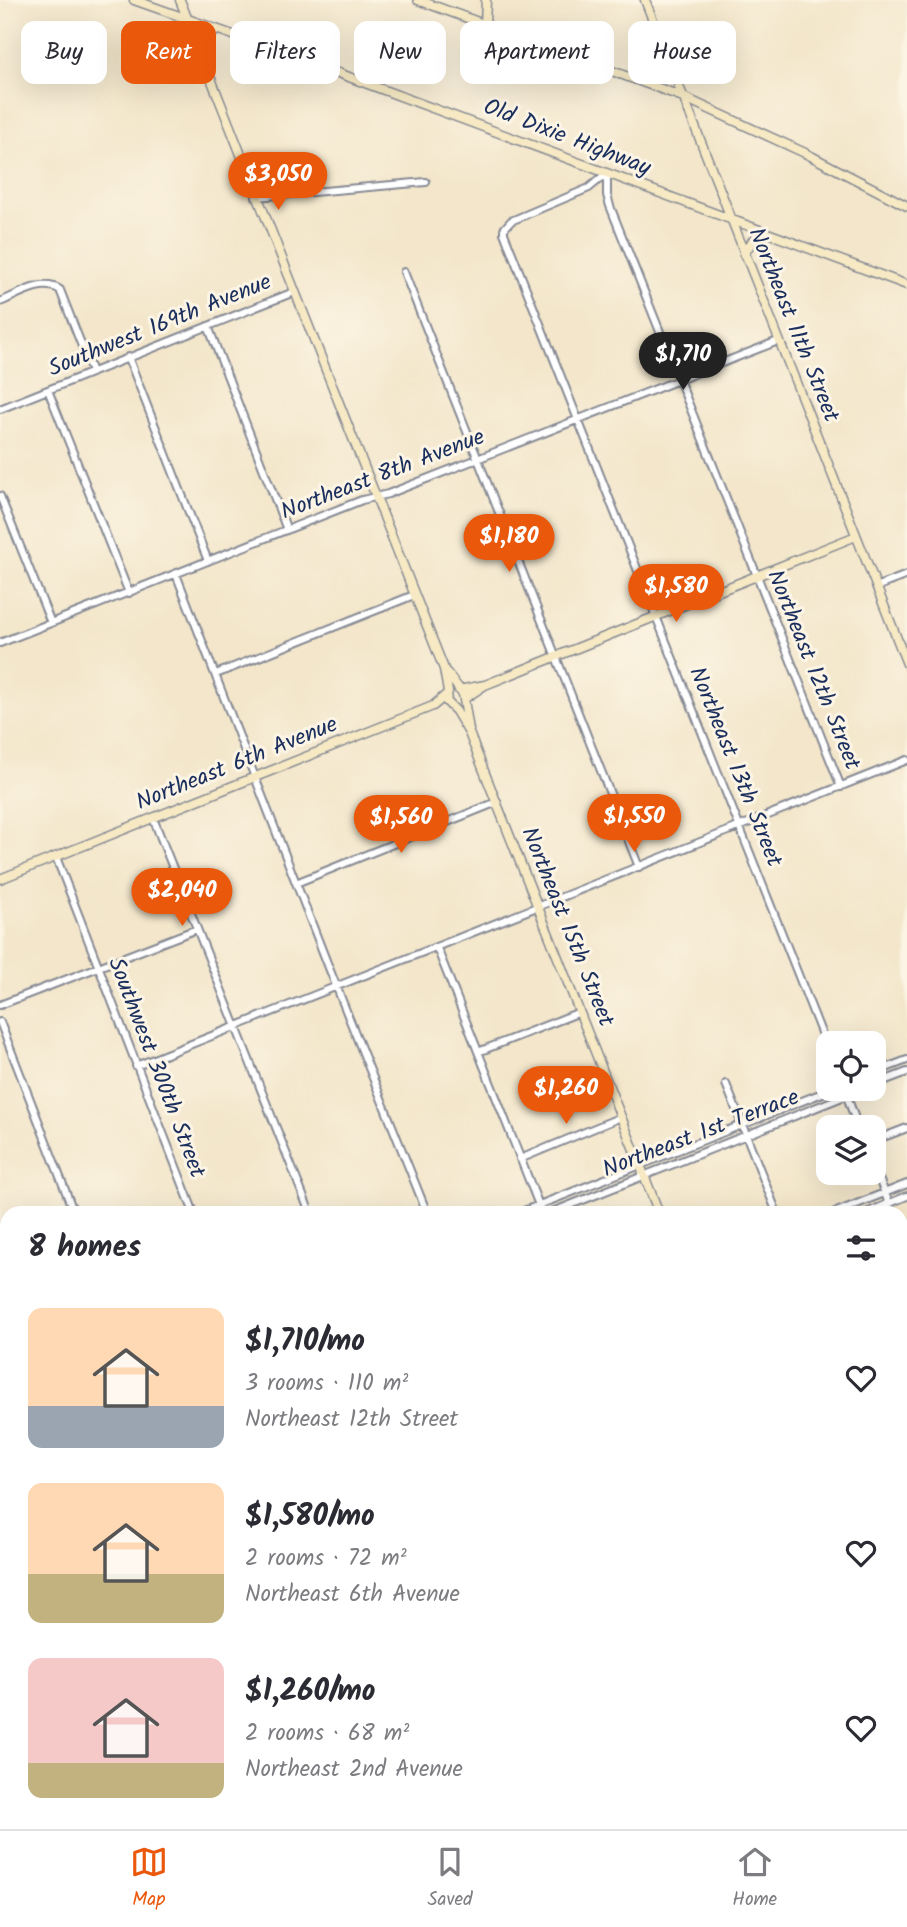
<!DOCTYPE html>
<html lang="en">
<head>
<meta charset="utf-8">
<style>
  body { margin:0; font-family:Kalam,sans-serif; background:#f7f7f7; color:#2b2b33; height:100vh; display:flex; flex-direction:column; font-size:26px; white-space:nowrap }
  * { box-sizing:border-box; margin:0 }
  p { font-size:23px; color:#7c7c81 }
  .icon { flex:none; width:38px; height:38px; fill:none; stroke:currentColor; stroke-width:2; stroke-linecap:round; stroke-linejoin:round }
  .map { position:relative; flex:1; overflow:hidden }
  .sheet { position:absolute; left:0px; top:1206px; width:908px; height:625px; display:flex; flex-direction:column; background:#fff; border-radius:21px 21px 0 0; box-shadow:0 7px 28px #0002 }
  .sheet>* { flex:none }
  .hud { position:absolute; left:21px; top:21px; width:866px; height:63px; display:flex; gap:14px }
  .controls { position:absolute; left:816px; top:1031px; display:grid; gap:14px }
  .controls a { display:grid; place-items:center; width:70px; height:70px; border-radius:14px; background:#fff; box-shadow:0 7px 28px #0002; font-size:35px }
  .price { position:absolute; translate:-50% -60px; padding:0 16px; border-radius:24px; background:#ea580c; color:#fff; font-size:23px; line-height:46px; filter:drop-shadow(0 2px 4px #0008) }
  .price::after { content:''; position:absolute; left:50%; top:42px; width:21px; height:16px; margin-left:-10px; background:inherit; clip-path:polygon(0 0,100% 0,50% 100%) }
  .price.on { background:#222; color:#fff }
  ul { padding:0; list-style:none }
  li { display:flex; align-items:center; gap:21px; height:175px; padding:0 28px }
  li span { display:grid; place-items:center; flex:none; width:196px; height:140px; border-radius:14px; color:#555 }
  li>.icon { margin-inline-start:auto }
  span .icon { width:84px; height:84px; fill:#fffc; stroke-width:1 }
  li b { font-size:30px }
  h2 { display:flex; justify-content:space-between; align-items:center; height:84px; padding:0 28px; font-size:30px }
  .pill { padding:0 24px; border-radius:14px; background:#fff; box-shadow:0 7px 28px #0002; font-size:24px; line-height:63px }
  .pill.on { background:#ea580c; color:#fff }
  .tabs { display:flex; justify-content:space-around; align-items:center; height:98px; border-top:2px solid #e1e1e2; background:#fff; font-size:19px; color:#7c7c81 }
  .tabs a { display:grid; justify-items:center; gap:4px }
  .tabs .on { color:#ea580c }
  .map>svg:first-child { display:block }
</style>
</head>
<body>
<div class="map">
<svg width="907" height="1829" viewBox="0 0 907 1829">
  <rect width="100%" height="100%" fill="#fcf5e5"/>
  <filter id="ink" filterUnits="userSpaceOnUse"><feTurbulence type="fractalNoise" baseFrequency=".0143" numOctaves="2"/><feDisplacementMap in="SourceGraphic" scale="14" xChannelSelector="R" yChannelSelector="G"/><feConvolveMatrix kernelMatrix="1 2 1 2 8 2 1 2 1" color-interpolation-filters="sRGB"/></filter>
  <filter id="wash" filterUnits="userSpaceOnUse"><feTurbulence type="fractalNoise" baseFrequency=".00686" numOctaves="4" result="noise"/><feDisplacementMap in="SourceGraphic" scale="28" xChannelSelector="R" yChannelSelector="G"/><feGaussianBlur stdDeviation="1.57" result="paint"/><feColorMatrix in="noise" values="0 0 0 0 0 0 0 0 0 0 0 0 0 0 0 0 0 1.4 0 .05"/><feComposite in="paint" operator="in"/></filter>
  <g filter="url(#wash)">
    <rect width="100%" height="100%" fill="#f3e6ca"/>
  </g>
  <g filter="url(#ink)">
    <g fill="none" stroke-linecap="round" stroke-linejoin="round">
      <g stroke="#878a94" stroke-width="10">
        <path id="street" d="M 607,173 L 589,188 L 511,221 L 504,229 L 504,233 L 828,1050
          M 607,173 L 607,195 L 610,206 L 841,787
          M 256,197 L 426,182
          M 404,272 L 639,867
          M 0,302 C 18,295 42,278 60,290 L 92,372
          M 208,326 L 287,530
          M 128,357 L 208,561
          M 48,390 L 129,593
          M 0,409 L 294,292
          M 0,496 L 51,623
          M 176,574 L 331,973 L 427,1213
          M 876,587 L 907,575
          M 0,643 L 362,500 L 388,494 L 778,341
          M 216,674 L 414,595
          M 153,818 L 310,1213
          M 56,857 L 194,1213
          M 296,883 L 497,802
          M 437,948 L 542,1213
          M 0,1005 L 197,929
          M 0,1022 L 74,1213
          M 478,1052 L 580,1012
          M 136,1066 L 907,760
          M 873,1073 L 907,1060
          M 726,1084 L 777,1213
          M 873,1085 L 907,1072
          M 844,1088 L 858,1127
          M 873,1141 L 907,1128
          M 520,1159 L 621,1117
          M 873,1164 L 893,1213
          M 519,1213 L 835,1088
          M 550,1213 L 865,1088
          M 834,1213 L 907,1184
          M 866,1213 L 907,1196
          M 901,1234 L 907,1249
          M 901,1306 L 907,1303
          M 0,1316 L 7,1334
          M 0,1366 L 7,1363
          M 0,1462 L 7,1480
          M 901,1526 L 907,1540
          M 901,1721 L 907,1719
          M 901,1734 L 907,1732
          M 86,1824 L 88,1829
          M 203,1824 L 205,1829
          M 319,1824 L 321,1829
          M 434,1824 L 436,1829
          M 550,1824 L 552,1829
          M 782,1824 L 785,1829
          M 627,1829 L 641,1824
          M 658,1829 L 672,1824"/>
      </g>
      <g stroke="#878a94" stroke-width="11">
        <path id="secondary" d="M 134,0 L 298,58 L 907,285
          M 180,0 L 444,669 L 448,692 L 446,701 L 456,711 L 469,733 L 659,1213
          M 418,0 L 683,97 L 805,153 L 907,206
          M 645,0 L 907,664
          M 485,25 L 486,0
          M 201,55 L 206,39 L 217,30
          M 744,254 L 753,240 L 765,232
          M 447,673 L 463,694 L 469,730
          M 459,690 L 485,685
          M 464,699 L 485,685 L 856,536
          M 0,879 L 433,706 L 447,694
          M 898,1824 L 900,1829"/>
      </g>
      <g stroke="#878a94" stroke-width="14">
        <path id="highway" d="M 901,1493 L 907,1491
          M 51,1829 L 64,1824"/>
      </g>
      <use href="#street" stroke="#fff" stroke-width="6"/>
      <use href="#secondary" stroke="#f6e9c3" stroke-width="8"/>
      <use href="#highway" stroke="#e9c769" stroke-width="10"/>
    </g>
  </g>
  <g text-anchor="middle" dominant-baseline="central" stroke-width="6" stroke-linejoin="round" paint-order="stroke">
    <g font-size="23" fill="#1b2f5e" stroke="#fcf5e5">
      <text transform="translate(567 138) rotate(21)">Old Dixie Highway</text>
      <text transform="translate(793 325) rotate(68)">Northeast 11th Street</text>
      <text transform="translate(160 326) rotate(-22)">Southwest 169th Avenue</text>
      <text transform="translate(383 475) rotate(-21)">Northeast 8th Avenue</text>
      <text transform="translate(813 670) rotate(68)">Northeast 12th Street</text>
      <text transform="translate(237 764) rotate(-22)">Northeast 6th Avenue</text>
      <text transform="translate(735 767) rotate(68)">Northeast 13th Street</text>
      <text transform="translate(567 927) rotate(68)">Northeast 15th Street</text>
      <text transform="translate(156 1068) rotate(69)">Southwest 300th Street</text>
      <text transform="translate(701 1134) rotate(-21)">Northeast 1st Terrace</text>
    </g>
  </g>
</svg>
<div class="controls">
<a><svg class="icon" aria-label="locate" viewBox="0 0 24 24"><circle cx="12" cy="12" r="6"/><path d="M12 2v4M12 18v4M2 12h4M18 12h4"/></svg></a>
<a><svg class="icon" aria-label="layers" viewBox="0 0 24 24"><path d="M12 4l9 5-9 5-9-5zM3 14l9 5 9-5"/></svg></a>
</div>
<b class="price" style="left:278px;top:212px">$3,050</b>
<b class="price on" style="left:683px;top:392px">$1,710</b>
<b class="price" style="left:509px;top:574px">$1,180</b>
<b class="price" style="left:676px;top:624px">$1,580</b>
<b class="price" style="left:634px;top:854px">$1,550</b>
<b class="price" style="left:401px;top:855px">$1,560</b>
<b class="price" style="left:182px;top:928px">$2,040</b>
<b class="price" style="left:566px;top:1126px">$1,260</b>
<div class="hud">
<a class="pill">Buy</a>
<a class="pill on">Rent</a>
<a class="pill">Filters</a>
<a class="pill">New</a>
<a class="pill">Apartment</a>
<a class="pill">House</a>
</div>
<section class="sheet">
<h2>8 homes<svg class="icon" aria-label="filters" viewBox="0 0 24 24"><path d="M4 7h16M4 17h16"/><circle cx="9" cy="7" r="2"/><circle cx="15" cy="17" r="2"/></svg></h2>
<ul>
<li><span style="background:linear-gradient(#ffd9b3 70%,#9aa5b1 0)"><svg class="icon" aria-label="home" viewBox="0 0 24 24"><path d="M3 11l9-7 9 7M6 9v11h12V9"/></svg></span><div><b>$1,710/mo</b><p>3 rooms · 110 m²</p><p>Northeast 12th Street</p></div><svg class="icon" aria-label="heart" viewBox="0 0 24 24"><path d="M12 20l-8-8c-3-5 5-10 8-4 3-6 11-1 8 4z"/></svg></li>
<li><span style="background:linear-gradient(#ffd9b3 65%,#c2b280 0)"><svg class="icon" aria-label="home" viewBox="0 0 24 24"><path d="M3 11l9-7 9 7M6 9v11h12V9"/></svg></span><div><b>$1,580/mo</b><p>2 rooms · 72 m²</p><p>Northeast 6th Avenue</p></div><svg class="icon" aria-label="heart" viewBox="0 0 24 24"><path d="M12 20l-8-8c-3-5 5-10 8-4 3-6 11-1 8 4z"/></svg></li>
<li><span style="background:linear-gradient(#f6c9c9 75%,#c2b280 0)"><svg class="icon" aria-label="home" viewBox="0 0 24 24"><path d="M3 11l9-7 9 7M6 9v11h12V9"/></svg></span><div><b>$1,260/mo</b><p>2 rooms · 68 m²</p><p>Northeast 2nd Avenue</p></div><svg class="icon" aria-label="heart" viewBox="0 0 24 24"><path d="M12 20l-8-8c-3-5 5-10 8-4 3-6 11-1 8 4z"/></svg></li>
</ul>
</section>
</div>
<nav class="tabs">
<a class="on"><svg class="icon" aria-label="map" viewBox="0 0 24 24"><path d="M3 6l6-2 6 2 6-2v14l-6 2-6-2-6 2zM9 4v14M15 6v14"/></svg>Map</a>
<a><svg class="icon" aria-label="saved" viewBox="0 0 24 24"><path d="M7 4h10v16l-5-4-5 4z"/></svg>Saved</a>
<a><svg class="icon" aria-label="home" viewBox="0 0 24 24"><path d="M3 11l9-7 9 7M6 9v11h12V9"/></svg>Home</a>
</nav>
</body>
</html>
